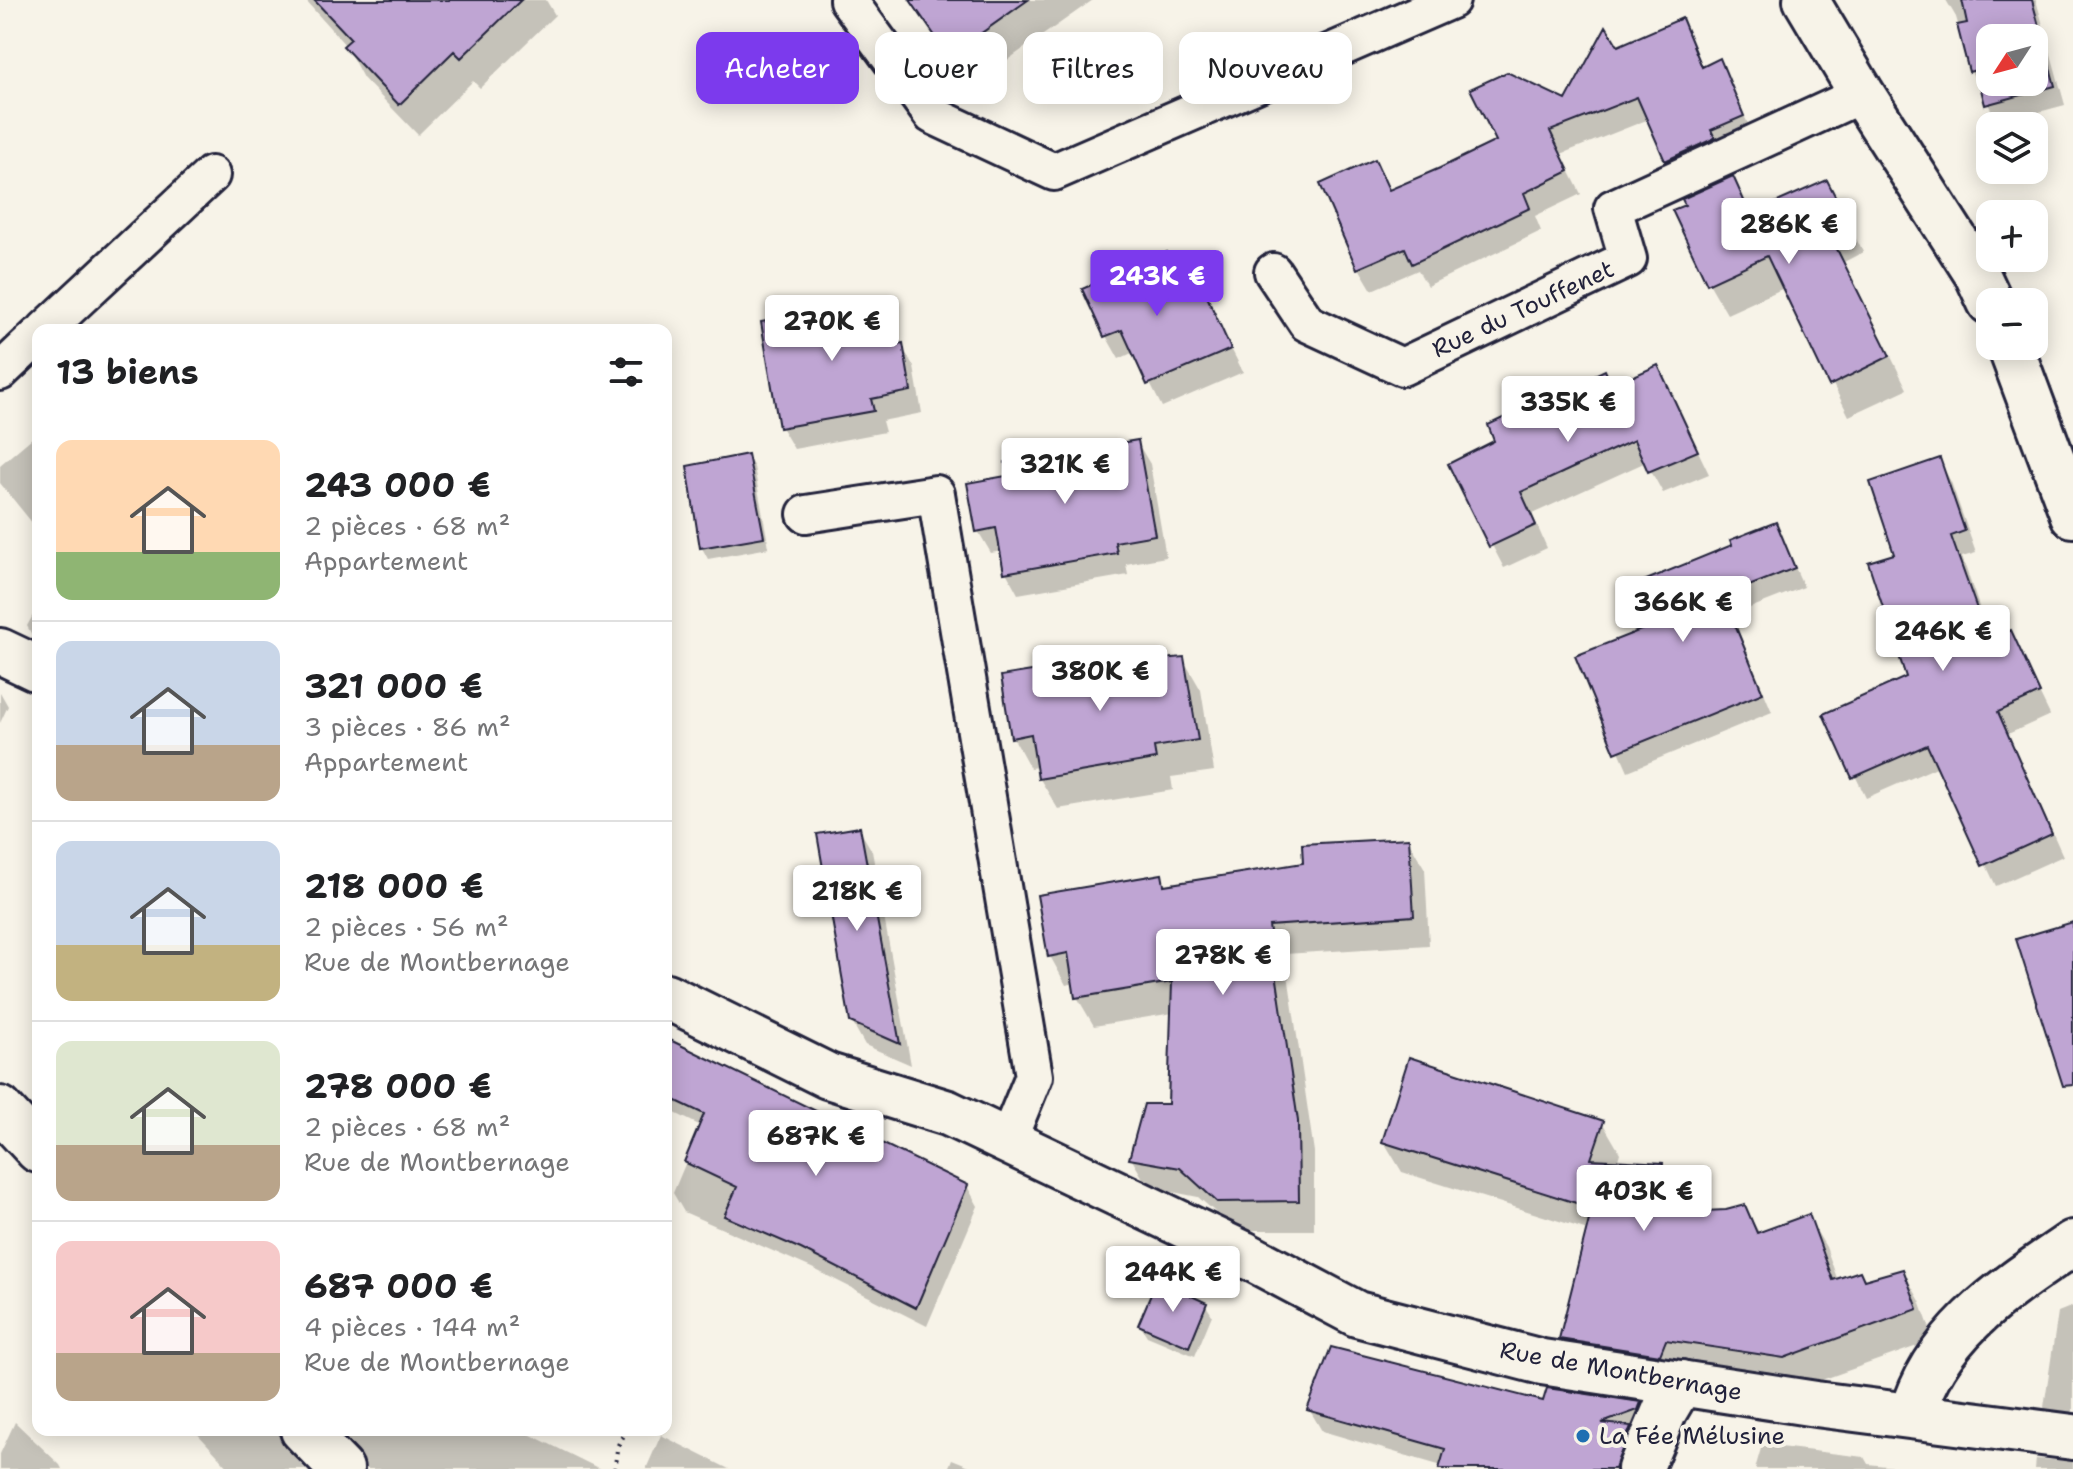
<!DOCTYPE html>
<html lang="fr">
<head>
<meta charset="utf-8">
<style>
  body { margin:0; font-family:"Shantell Sans",sans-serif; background:#f2f2f2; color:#202124; height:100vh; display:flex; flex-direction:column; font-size:30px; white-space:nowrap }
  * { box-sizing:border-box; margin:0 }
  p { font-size:26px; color:#757577 }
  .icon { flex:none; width:44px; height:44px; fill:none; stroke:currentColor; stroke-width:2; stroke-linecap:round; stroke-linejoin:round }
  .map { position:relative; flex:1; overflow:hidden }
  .details { position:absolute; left:32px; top:324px; width:640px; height:1112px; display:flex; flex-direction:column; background:#fff; border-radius:16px; box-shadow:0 4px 20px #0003 }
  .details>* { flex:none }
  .top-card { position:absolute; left:696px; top:32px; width:760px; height:72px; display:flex; gap:16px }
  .needle { width:52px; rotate:234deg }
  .controls { position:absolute; left:1976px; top:24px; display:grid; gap:16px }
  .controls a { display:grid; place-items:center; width:72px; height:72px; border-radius:16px; background:#fff; box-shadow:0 4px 20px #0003; font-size:40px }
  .price { position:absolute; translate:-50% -68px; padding:0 18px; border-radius:8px; background:#fff; color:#222; font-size:26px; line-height:52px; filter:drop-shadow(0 2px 4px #0008) }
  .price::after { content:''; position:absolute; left:50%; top:48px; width:24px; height:18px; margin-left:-12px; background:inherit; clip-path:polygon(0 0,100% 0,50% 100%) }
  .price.current { background:#7c3aed; color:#fff }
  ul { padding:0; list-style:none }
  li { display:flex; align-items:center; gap:24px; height:200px; padding:0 24px }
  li+li { border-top:2px solid #e0e0e0 }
  li span { display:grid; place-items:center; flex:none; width:224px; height:160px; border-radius:16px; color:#555 }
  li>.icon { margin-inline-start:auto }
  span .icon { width:96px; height:96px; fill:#fffc; stroke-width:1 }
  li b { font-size:34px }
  h2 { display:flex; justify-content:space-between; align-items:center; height:96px; padding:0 24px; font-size:34px }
  .pill { padding:0 28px; border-radius:16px; background:#fff; box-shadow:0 4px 20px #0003; font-size:28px; line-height:72px }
  .pill.current { background:#7c3aed; color:#fff }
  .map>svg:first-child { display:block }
</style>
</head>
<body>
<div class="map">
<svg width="2073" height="1469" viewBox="0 0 2073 1469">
  <rect width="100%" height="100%" fill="#f7f3e8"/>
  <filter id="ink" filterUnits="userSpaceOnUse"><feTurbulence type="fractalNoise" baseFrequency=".0125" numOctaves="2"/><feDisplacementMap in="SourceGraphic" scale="16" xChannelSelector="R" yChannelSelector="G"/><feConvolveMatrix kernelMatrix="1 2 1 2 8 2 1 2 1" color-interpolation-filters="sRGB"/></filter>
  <g filter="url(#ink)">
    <path fill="#0003" fill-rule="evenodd" d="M 305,0 L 546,0 L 555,15 L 480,88 L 473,81 L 418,135 L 363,78 L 346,46 Z
      M 909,0 L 1093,0 L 969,87 Z
      M 1946,0 L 2036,0 L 2065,105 L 1998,123 L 1971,71 L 1956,17 ZM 1990,38 L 2034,38 L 2034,82 L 1990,82 Z
      M 1681,20 L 1704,68 L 1719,61 L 1755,139 L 1680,182 L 1649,119 L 1561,154 L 1581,194 L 1535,216 L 1541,231 L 1427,286 L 1418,270 L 1372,290 L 1359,268 L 1375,162 L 1391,192 L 1499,142 L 1567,103 L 1617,49 Z
      M 1732,179 L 1752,215 L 1826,182 L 1863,252 L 1844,262 L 1907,389 L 1849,416 L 1784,288 L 1727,314 L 1709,283 Z
      M 1166,254 L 1190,300 L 1204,295 L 1243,372 L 1162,407 L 1134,352 L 1119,359 L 1106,336 Z
      M 879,302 L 891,324 L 896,347 L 902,346 L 914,367 L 922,413 L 882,421 L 885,432 L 794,449 L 781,427 Z
      M 1658,368 L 1709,474 L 1663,493 L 1646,462 L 1532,514 L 1547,548 L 1504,568 L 1450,465 Z
      M 38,433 L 38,530 L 0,483 L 0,465 Z
      M 1137,442 L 1150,464 L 1166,557 L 1126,564 L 1128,575 L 1018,594 L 1006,572 L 1002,551 L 991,553 L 978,531 L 1009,478 Z
      M 747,456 L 754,467 L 769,548 L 708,559 L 702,548 L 689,468 Z
      M 1939,460 L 1951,482 L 1976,553 L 1962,557 L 1991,641 L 2010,633 L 2050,715 L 2008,734 L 2063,856 L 1996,886 L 1939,766 L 1866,798 L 1826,715 L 1909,678 L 1896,555 Z
      M 1775,524 L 1804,587 L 1732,615 L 1772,712 L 1628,771 L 1578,658 L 1649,629 L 1647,625 L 1734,546 Z
      M 38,606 L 38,646 L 27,626 Z
      M 1183,659 L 1201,690 L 1214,771 L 1171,777 L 1173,790 L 1058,809 L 1040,779 L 1038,767 L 1030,768 L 1013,737 L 1127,664 Z
      M 0,692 L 8,706 L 0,723 Z
      M 859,829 L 872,851 L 911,1065 L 865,1045 L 852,1022 Z
      M 1408,840 L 1425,869 L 1429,945 L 1285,954 L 1314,1152 L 1314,1230 L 1236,1230 L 1198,1197 L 1148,1187 L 1131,1158 L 1170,1106 L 1173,1013 L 1094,1026 L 1077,997 L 1075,983 L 1066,985 L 1050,956 L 1161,876 L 1167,886 L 1305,865 Z
      M 666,865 L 670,884 L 666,885 Z
      M 666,1071 L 967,1186 L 978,1206 L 927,1326 L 814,1269 L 684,1212 L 673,1193 L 701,1126 L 669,1110 Z
      M 1602,1122 L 1620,1153 L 1617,1163 L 1662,1165 L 1679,1196 L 1678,1214 L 1726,1212 L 1744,1207 L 1760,1234 L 1808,1217 L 1826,1247 L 1838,1281 L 1864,1282 L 1903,1271 L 1920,1301 L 1934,1340 L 1802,1387 L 1579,1369 L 1561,1339 L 1588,1230 L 1402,1172 L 1384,1142 Z
      M 1205,1304 L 1212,1315 L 1195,1356 L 1147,1336 L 1140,1325 Z
      M 2073,1306 L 2073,1435 L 2058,1431 L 2044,1407 L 2058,1312 Z
      M 1545,1404 L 1640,1404 L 1652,1426 L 1635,1469 L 1441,1469 L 1442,1466 L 1322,1431 L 1309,1409 Z
      M 15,1422 L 60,1465 L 62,1469 L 0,1469 L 0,1454 Z
      M 194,1430 L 306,1430 L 291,1447 L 291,1453 L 305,1469 L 230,1469 Z
      M 327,1430 L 521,1430 L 600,1469 L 367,1469 Z
      M 661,1435 L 729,1469 L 646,1469 Z
      M 1762,1445 L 1864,1457 L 1868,1464 L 1914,1469 L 1755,1469 Z
      M 952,1459 L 977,1469 L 948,1469 Z
      M 2036,1459 L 2073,1461 L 2073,1469 L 2035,1469 Z"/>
    <path fill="#bfa5d3" stroke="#22223b" stroke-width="2" fill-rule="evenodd" d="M 314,0 L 521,0 L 461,58 L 454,51 L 399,105 L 343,46 L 351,39 Z
      M 910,0 L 1028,0 L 949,56 Z
      M 1962,0 L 2032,0 L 2055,86 L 1985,105 L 1976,70 L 1969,72 L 1957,25 L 1967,23 ZM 1990,38 L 2034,38 L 2034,82 L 1990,82 Z
      M 1682,18 L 1702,67 L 1720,58 L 1744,116 L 1711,130 L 1715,138 L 1665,161 L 1637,97 L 1550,131 L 1569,171 L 1524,193 L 1530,208 L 1412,264 L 1405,248 L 1357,269 L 1320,184 L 1375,159 L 1389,190 L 1440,168 L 1496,141 L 1470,89 L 1507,72 L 1566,100 L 1606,26 L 1618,46 Z
      M 1733,176 L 1750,214 L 1827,180 L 1847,219 L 1827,229 L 1890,356 L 1829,386 L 1767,256 L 1707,284 L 1672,210 L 1685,205 L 1682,199 Z
      M 1167,252 L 1189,298 L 1205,292 L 1231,349 L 1147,385 L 1122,330 L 1104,337 L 1082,289 Z
      M 880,300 L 889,346 L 903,343 L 911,391 L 871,399 L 874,411 L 779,428 L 761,322 Z
      M 1658,365 L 1698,451 L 1648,472 L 1634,440 L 1577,466 L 1521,492 L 1536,525 L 1489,547 L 1448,464 L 1494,441 L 1488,425 L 1605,370 L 1612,386 Z
      M 1138,440 L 1155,535 L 1115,542 L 1117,553 L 1004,573 L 996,528 L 976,532 L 967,483 L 1006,476 L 1005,462 Z
      M 748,454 L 764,537 L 700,548 L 687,466 Z
      M 1940,458 L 1965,531 L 1951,536 L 1988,640 L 2011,630 L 2040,693 L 1998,712 L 2052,834 L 1982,866 L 1927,745 L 1852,778 L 1823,714 L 1906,677 L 1868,562 L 1894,554 L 1870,482 Z
      M 1776,522 L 1795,568 L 1723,596 L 1763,693 L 1615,753 L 1575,656 L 1666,620 L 1645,626 L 1629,587 L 1732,545 L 1730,540 Z
      M 1125,656 L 1127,662 L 1184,657 L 1198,740 L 1154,747 L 1156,759 L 1038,779 L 1031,734 L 1011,738 L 1001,676 Z
      M 860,827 L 900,1044 L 850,1022 L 817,834 Z
      M 1409,838 L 1414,916 L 1269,926 L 1298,1121 L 1299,1201 L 1217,1202 L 1180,1168 L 1129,1159 L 1144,1104 L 1168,1104 L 1172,982 L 1075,998 L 1068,953 L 1048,957 L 1037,895 L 1162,874 L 1164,885 L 1303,863 L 1302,844 Z
      M 2073,922 L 2073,1085 L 2063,1086 L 2016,939 Z
      M 666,1038 L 968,1185 L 916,1308 L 801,1249 L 724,1216 L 737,1187 L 684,1162 L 704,1114 L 666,1096 Z
      M 1409,1057 L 1604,1121 L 1591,1159 L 1663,1163 L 1660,1213 L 1726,1210 L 1745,1205 L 1757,1233 L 1809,1214 L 1833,1280 L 1860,1271 L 1864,1280 L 1903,1269 L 1918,1309 L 1784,1358 L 1666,1340 L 1660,1355 L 1559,1339 L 1592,1208 L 1382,1142 Z
      M 1157,1280 L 1207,1303 L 1189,1347 L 1138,1325 Z
      M 1331,1347 L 1543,1401 L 1547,1388 L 1641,1402 L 1638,1410 L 1602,1423 L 1631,1426 L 1615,1469 L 1439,1469 L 1445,1449 L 1307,1410 Z"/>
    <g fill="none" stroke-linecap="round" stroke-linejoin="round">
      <g stroke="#22223b" stroke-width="42">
        <path id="lane" d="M 848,0 L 932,115 L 1054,172 L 1451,0
          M 1273,272 L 1307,323 L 1402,367 L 1628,259 L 1613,208 L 1862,94
          M 45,330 L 211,175
          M 0,372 L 38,336
          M 806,514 L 936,494 L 1034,1076 L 1007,1142"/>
      </g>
      <g stroke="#22223b" stroke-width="50">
        <path id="street" d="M 1806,0 L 1862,94 L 1977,274 L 1990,302
          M 2010,346 L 2073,515
          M 0,1109 L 38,1150
          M 303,1430 L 341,1469
          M 1640,1469 L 1665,1410 L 1681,1383"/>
      </g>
      <g stroke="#22223b" stroke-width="50">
        <path id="secondary" d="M 0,651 L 38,669
          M 666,996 L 828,1076 L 948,1113 L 1242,1253 L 1357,1314 L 1542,1362 L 1816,1404 L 2073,1437
          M 1912,1416 C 1935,1333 2005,1289 2073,1243"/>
      </g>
      <path stroke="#22223b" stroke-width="5" stroke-dasharray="2 6" stroke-linecap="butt" d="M 615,1469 L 618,1446 L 626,1430"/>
      <use href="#lane" stroke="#f7f3e8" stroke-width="36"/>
      <use href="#street" stroke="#f7f3e8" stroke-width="44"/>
      <use href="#secondary" stroke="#f7f3e8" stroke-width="44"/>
    </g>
  </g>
  <circle fill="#1f6fb2" stroke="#f7f3e8" stroke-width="3" cx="1583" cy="1436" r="8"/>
  <g text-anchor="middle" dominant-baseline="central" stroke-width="8" stroke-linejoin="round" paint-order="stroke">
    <g font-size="24" fill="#22223b" stroke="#f7f3e8">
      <text transform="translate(1523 309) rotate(-25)">Rue du Touffenet</text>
      <text transform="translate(1621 1371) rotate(10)">Rue de Montbernage</text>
    </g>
    <g font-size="24" fill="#22223b" stroke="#f7f3e8" text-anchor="start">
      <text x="1599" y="1436">La Fée Mélusine</text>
    </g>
  </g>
</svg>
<div class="controls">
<a><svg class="needle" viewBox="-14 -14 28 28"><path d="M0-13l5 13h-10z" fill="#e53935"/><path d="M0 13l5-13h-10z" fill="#757577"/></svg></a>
<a><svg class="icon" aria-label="layers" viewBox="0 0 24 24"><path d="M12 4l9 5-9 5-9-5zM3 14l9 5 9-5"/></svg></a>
<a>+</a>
<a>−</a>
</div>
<b class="price" style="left:1789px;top:266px">286K €</b>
<b class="price current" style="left:1157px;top:318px">243K €</b>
<b class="price" style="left:832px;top:363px">270K €</b>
<b class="price" style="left:1568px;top:444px">335K €</b>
<b class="price" style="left:1065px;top:506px">321K €</b>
<b class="price" style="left:1683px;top:644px">366K €</b>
<b class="price" style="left:1943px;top:673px">246K €</b>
<b class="price" style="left:1100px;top:713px">380K €</b>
<b class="price" style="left:857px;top:933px">218K €</b>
<b class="price" style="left:1223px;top:997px">278K €</b>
<b class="price" style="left:816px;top:1178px">687K €</b>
<b class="price" style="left:1644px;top:1233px">403K €</b>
<b class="price" style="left:1173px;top:1314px">244K €</b>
<div class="top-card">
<a class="pill current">Acheter</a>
<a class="pill">Louer</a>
<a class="pill">Filtres</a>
<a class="pill">Nouveau</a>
</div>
<section class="details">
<h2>13 biens<svg class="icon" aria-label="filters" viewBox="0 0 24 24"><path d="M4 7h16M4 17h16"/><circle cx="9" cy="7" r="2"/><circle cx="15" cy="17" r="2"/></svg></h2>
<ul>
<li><span style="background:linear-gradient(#ffd9b3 70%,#8fb573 0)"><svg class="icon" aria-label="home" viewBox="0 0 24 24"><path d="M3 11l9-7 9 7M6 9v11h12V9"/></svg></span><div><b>243 000 €</b><p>2 pièces · 68 m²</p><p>Appartement</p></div></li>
<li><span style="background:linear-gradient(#c9d6e8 65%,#b9a48a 0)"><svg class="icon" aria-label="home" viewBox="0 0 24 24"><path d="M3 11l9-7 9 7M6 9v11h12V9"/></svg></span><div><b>321 000 €</b><p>3 pièces · 86 m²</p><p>Appartement</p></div></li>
<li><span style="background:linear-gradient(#c9d6e8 65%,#c2b280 0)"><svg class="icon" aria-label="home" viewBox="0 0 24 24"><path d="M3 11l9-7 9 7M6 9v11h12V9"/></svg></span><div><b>218 000 €</b><p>2 pièces · 56 m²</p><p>Rue de Montbernage</p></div></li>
<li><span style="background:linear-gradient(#dfe7d0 65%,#b9a48a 0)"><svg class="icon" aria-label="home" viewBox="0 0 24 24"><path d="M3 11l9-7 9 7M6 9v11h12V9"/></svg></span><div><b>278 000 €</b><p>2 pièces · 68 m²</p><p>Rue de Montbernage</p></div></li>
<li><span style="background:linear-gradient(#f6c9c9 70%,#b9a48a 0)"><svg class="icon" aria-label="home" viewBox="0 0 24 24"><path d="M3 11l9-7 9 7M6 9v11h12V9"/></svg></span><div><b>687 000 €</b><p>4 pièces · 144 m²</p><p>Rue de Montbernage</p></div></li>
</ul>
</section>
</div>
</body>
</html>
